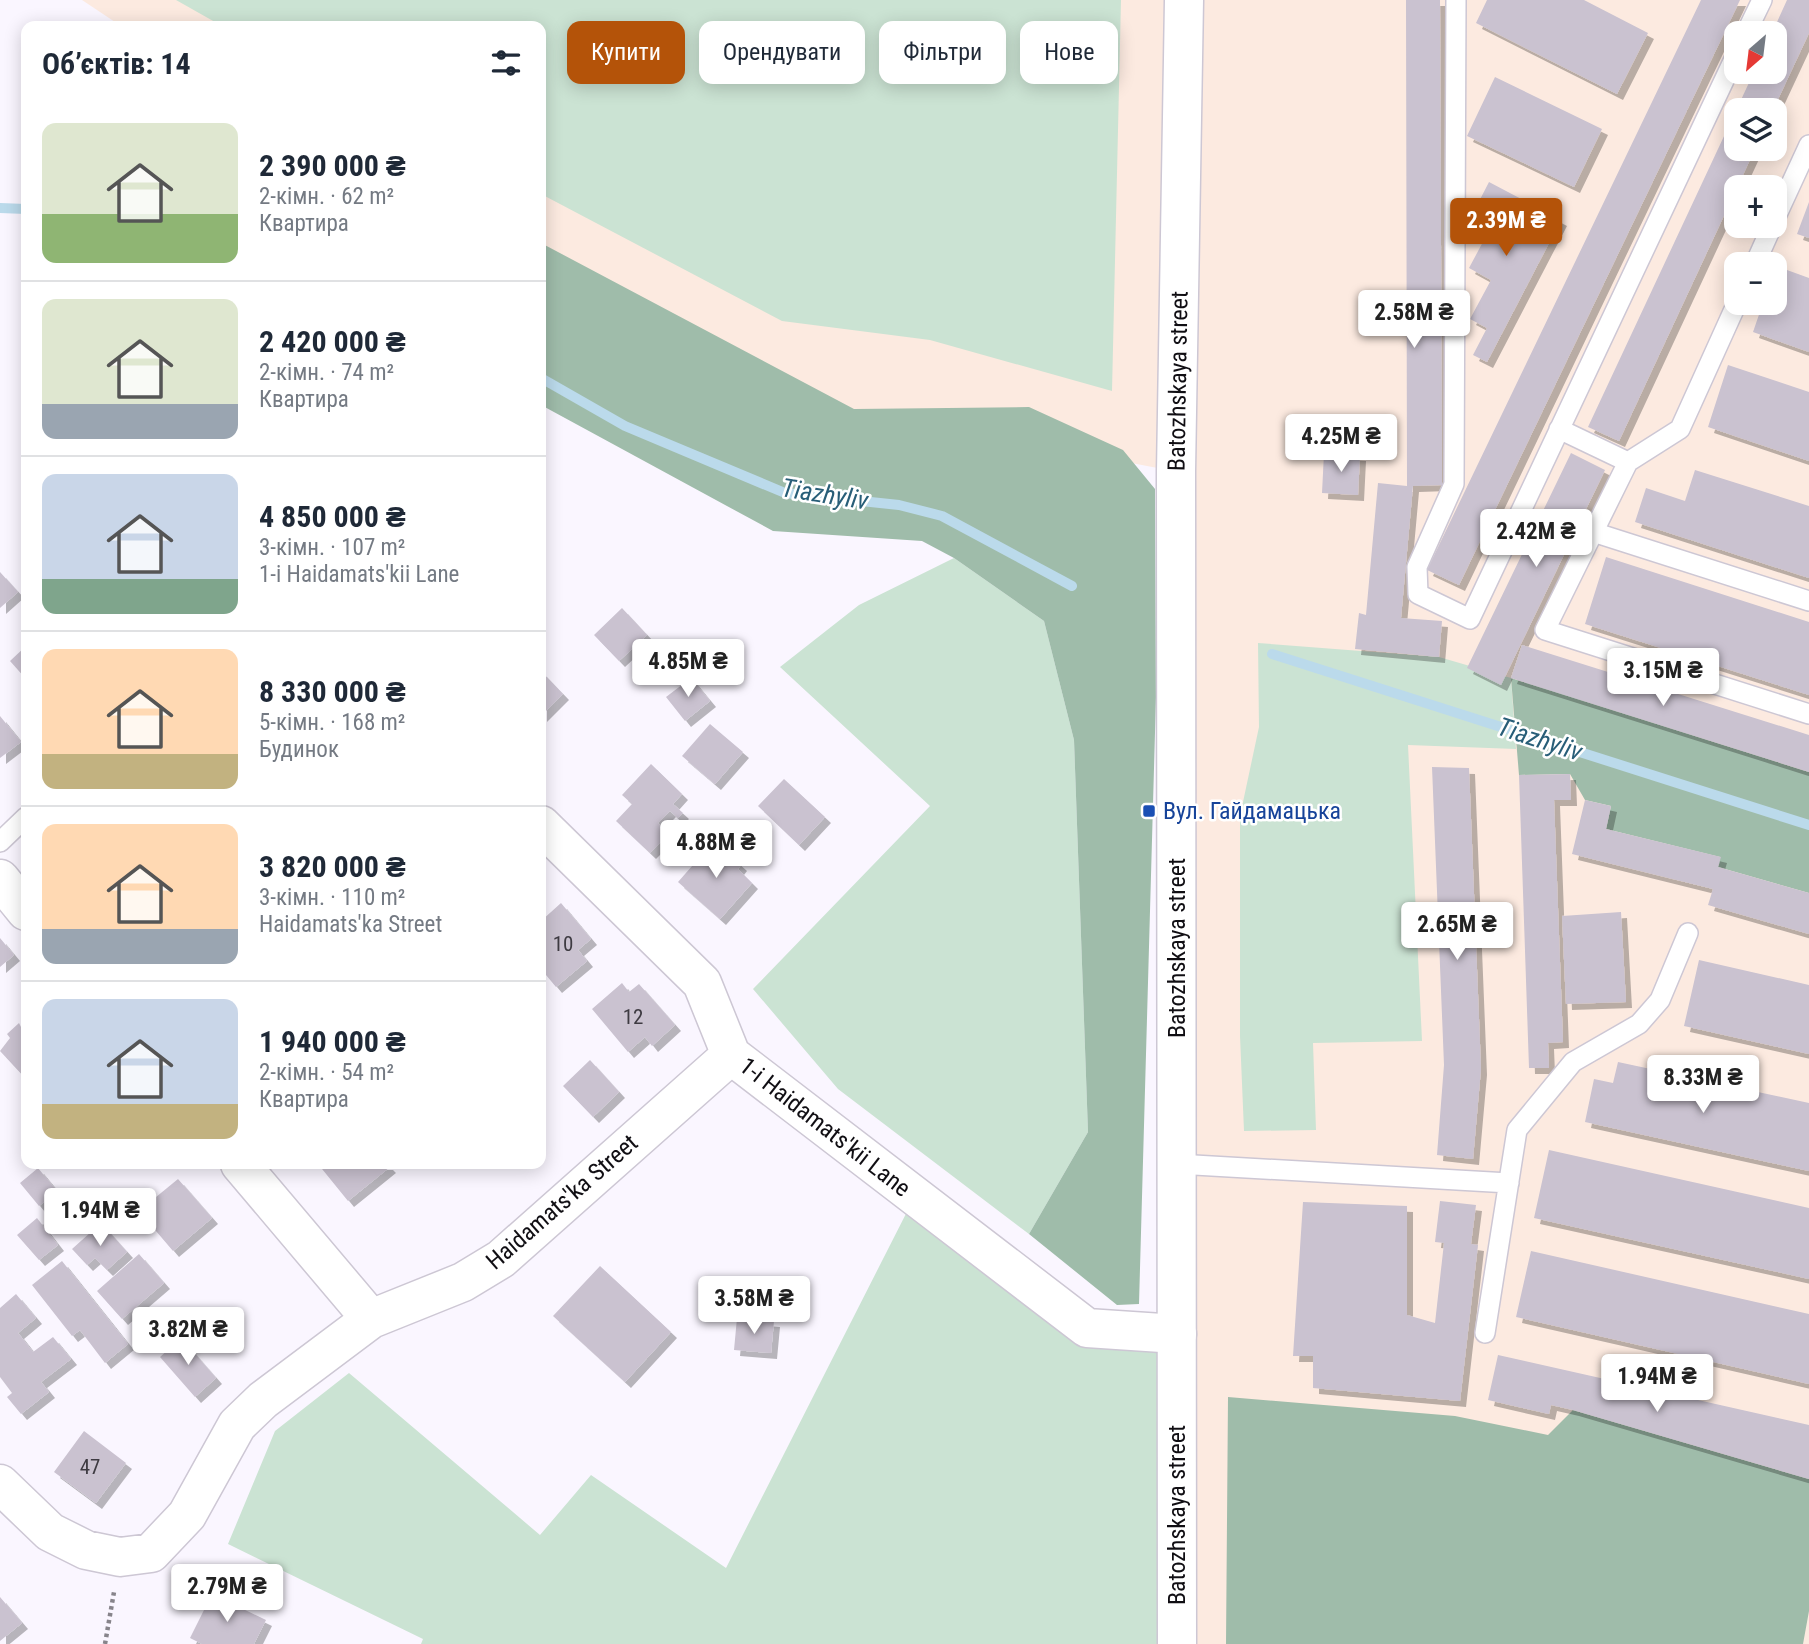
<!DOCTYPE html>
<html lang="uk">
<head>
<meta charset="utf-8">
<style>
  body { margin:0; font-family:"Roboto Condensed",sans-serif; background:#f2f2f3; color:#1f2937; height:100vh; display:flex; flex-direction:column; font-size:26px; white-space:nowrap }
  * { box-sizing:border-box; margin:0 }
  p { font-size:23px; color:#747a83 }
  .icon { flex:none; width:38px; height:38px; fill:none; stroke:currentColor; stroke-width:2; stroke-linecap:round; stroke-linejoin:round }
  .map { position:relative; flex:1; overflow:hidden }
  .drawer { position:absolute; left:21px; top:21px; width:525px; height:1148px; display:flex; flex-direction:column; background:#fff; border-radius:14px; box-shadow:0 4px 18px #0003 }
  .drawer>* { flex:none }
  .hud { position:absolute; left:567px; top:21px; width:665px; height:63px; display:flex; gap:14px }
  .needle { width:46px; rotate:208deg }
  .fabs { position:absolute; left:1724px; top:21px; display:grid; gap:14px }
  .fabs a { display:grid; place-items:center; width:63px; height:63px; border-radius:14px; background:#fff; box-shadow:0 4px 18px #0003; font-size:35px }
  .price { position:absolute; translate:-50% -60px; padding:0 16px; border-radius:7px; background:#fff; color:#222; font-size:23px; line-height:46px; filter:drop-shadow(0 2px 4px #0008) }
  .price::after { content:''; position:absolute; left:50%; top:42px; width:21px; height:16px; margin-left:-10px; background:inherit; clip-path:polygon(0 0,100% 0,50% 100%) }
  .price.active { background:#b45309; color:#fff }
  ul { padding:0; list-style:none }
  li { display:flex; align-items:center; gap:21px; height:175px; padding:0 21px }
  li+li { border-top:2px solid #e0e1e3 }
  li span { display:grid; place-items:center; flex:none; width:196px; height:140px; border-radius:14px; color:#555 }
  li>.icon { margin-inline-start:auto }
  span .icon { width:84px; height:84px; fill:#fffc; stroke-width:1 }
  li b { font-size:30px }
  h2 { display:flex; justify-content:space-between; align-items:center; height:84px; padding:0 21px; font-size:30px }
  .chip { padding:0 24px; border-radius:14px; background:#fff; box-shadow:0 4px 18px #0003; font-size:24px; line-height:63px }
  .chip.active { background:#b45309; color:#fff }
  .map>svg:first-child { display:block }
</style>
</head>
<body>
<div class="map">
<svg width="1809" height="1644" viewBox="0 0 1809 1644">
  <defs>
    <filter id="shadow"><feDropShadow dx="6" dy="6" stdDeviation="0" flood-color="#0004"/></filter>
  </defs>
  <rect width="100%" height="100%" fill="#faf6ff"/>
  <path fill="#fceae0" fill-rule="evenodd" d="M 82,0 L 1809,0 L 1809,1644 L 1177,1644 L 1173,471 L 836,406 L 541,256 L 541,26 L 121,26 ZM 1736,33 L 1774,33 L 1774,72 L 1736,72 ZM 1736,110 L 1774,110 L 1774,149 L 1736,149 ZM 1736,187 L 1774,187 L 1774,226 L 1736,226 ZM 1736,264 L 1774,264 L 1774,303 L 1736,303 Z"/>
  <path fill="#cbe3d3" d="M 176,0 L 1121,0 L 1112,391 L 930,340 L 782,321 L 541,194 L 541,26 L 222,26 Z
    M 954,558 L 1044,621 L 1074,740 L 1088,1132 L 1029,1234 L 838,1089 L 753,989 L 930,806 L 780,667 L 859,605 Z
    M 1258,643 L 1439,657 L 1511,678 L 1516,749 L 1408,745 L 1422,1041 L 1313,1043 L 1316,1130 L 1244,1131 L 1240,1036 L 1240,816 L 1259,727 Z
    M 915,1196 L 1086,1328 L 1177,1334 L 1177,1644 L 421,1644 L 423,1639 L 228,1544 L 275,1431 L 349,1373 L 540,1535 L 591,1475 L 726,1568 Z"/>
  <path fill="#9fbcaa" d="M 541,243 L 854,409 L 1029,407 L 1123,450 L 1155,489 L 1156,697 L 1139,1304 L 1117,1305 L 1029,1234 L 1088,1132 L 1074,740 L 1044,621 L 954,558 L 922,541 L 773,531 L 541,405 Z
    M 1511,678 L 1809,772 L 1809,893 L 1718,867 L 1720,857 L 1606,829 L 1611,806 L 1585,800 L 1570,774 L 1519,775 Z
    M 1228,1397 L 1455,1416 L 1548,1435 L 1573,1410 L 1809,1479 L 1809,1611 L 1803,1644 L 1226,1644 Z"/>
  <g fill="none" stroke-linecap="round" stroke-linejoin="round">
    <path stroke="#bbdaeb" stroke-width="10" d="M 0,208 L 26,209
      M 541,378 L 625,426 L 785,493 L 899,505 L 942,516 L 1072,586
      M 1272,654 L 1809,825"/>
  </g>
  <path fill="#cac2d0" filter="url(#shadow)" d="M 1406,0 L 1440,0 L 1442,485 L 1413,486 L 1401,618 L 1442,621 L 1439,657 L 1355,649 L 1359,613 L 1366,615 L 1378,483 L 1407,486 Z
    M 1487,0 L 1584,0 L 1648,33 L 1617,94 L 1476,23 Z
    M 1701,0 L 1740,0 L 1459,585 L 1427,570 Z
    M 1787,0 L 1809,0 L 1809,33 L 1773,110 L 1736,110 L 1736,149 L 1755,149 L 1619,441 L 1588,427 L 1754,72 L 1774,72 L 1774,33 L 1772,33 Z
    M 1495,77 L 1602,129 L 1574,187 L 1467,136 Z
    M 1489,182 L 1561,220 L 1487,362 L 1473,355 L 1487,328 L 1470,319 L 1491,280 L 1469,268 L 1484,240 L 1473,236 L 1482,220 L 1472,215 Z
    M 1809,202 L 1809,238 L 1797,234 Z
    M 1776,266 L 1809,278 L 1809,352 L 1753,332 L 1763,303 L 1774,303 Z
    M 1728,365 L 1809,392 L 1809,461 L 1708,427 Z
    M 1324,453 L 1360,455 L 1358,495 L 1322,493 Z
    M 1571,453 L 1605,470 L 1501,685 L 1467,668 Z
    M 1695,470 L 1809,506 L 1809,578 L 1635,522 L 1646,488 L 1685,501 Z
    M 1606,557 L 1809,622 L 1809,695 L 1585,624 Z
    M 0,572 L 18,592 L 0,608 Z
    M 622,608 L 647,635 L 619,661 L 594,635 Z
    M 1522,645 L 1809,735 L 1809,772 L 1511,678 Z
    M 26,646 L 26,679 L 10,661 Z
    M 541,671 L 563,694 L 541,716 Z
    M 691,678 L 710,701 L 685,721 L 666,697 Z
    M 0,716 L 21,742 L 0,758 Z
    M 710,724 L 743,752 L 715,784 L 682,756 Z
    M 651,764 L 682,794 L 673,804 L 683,813 L 678,818 L 670,811 L 658,823 L 669,834 L 650,853 L 616,821 L 632,804 L 622,795 Z
    M 1432,767 L 1469,768 L 1481,1069 L 1473,1159 L 1437,1155 L 1444,1065 Z
    M 1570,774 L 1571,800 L 1554,800 L 1563,1042 L 1548,1043 L 1549,1068 L 1529,1068 L 1519,775 Z
    M 784,779 L 825,817 L 799,845 L 758,806 Z
    M 1585,800 L 1611,806 L 1606,829 L 1721,857 L 1718,867 L 1809,893 L 1809,934 L 1708,905 L 1713,889 L 1572,854 Z
    M 714,841 L 741,865 L 738,869 L 752,883 L 720,919 L 678,882 Z
    M 561,903 L 591,939 L 578,950 L 587,961 L 556,987 L 541,969 L 541,921 Z
    M 1621,912 L 1626,1002 L 1566,1004 L 1562,916 Z
    M 0,938 L 14,955 L 0,967 Z
    M 1699,960 L 1809,985 L 1809,1054 L 1684,1026 Z
    M 622,983 L 629,992 L 639,984 L 675,1025 L 652,1046 L 645,1037 L 628,1052 L 592,1009 Z
    M 26,1022 L 26,1079 L 0,1051 L 10,1038 L 7,1034 L 19,1023 L 21,1027 Z
    M 590,1060 L 619,1092 L 593,1117 L 563,1086 Z
    M 1618,1062 L 1809,1103 L 1809,1171 L 1585,1122 L 1594,1079 L 1613,1083 Z
    M 1549,1150 L 1809,1208 L 1809,1279 L 1534,1218 Z
    M 318,1164 L 387,1164 L 390,1167 L 348,1201 Z
    M 38,1168 L 57,1191 L 39,1206 L 20,1183 Z
    M 178,1179 L 212,1218 L 173,1251 L 139,1211 Z
    M 1440,1201 L 1476,1205 L 1471,1244 L 1478,1245 L 1460,1401 L 1313,1388 L 1313,1356 L 1293,1356 L 1303,1202 L 1407,1206 L 1407,1315 L 1435,1323 L 1444,1243 L 1435,1242 Z
    M 37,1218 L 58,1245 L 39,1260 L 17,1235 Z
    M 101,1223 L 127,1252 L 107,1270 L 95,1258 L 87,1265 L 72,1249 Z
    M 1531,1251 L 1809,1314 L 1809,1384 L 1516,1317 Z
    M 139,1254 L 164,1283 L 122,1319 L 97,1291 Z
    M 62,1261 L 128,1344 L 105,1363 L 80,1330 L 72,1336 L 32,1285 Z
    M 600,1266 L 671,1332 L 625,1382 L 553,1316 Z
    M 16,1294 L 36,1318 L 18,1333 L 33,1352 L 53,1337 L 71,1359 L 41,1382 L 49,1392 L 21,1414 L 7,1397 L 12,1393 L 0,1377 L 0,1308 Z
    M 737,1318 L 774,1321 L 771,1353 L 734,1350 Z
    M 181,1338 L 216,1378 L 195,1397 L 160,1357 Z
    M 1498,1355 L 1809,1425 L 1809,1479 L 1573,1410 L 1551,1405 L 1549,1414 L 1488,1400 Z
    M 84,1431 L 126,1463 L 96,1503 L 54,1472 Z
    M 212,1594 L 266,1620 L 254,1644 L 202,1644 L 190,1638 Z
    M 0,1597 L 22,1623 L 0,1641 Z"/>
  <g fill="none" stroke-linecap="round" stroke-linejoin="round">
    <g stroke="#cdc7d4" stroke-width="22">
      <path id="service" d="M 1456,0 L 1454,484 L 1417,567 L 1418,594 L 1470,619 L 1736,55
        M 1746,33 L 1762,0
        M 1774,221 L 1809,145
        M 1755,264 L 1772,226
        M 1737,303 L 1680,429 L 1628,462 L 1545,630 L 1809,714
        M 1559,429 L 1628,462
        M 1593,532 L 1809,601
        M 0,842 L 26,817
        M 1177,1164 L 1509,1183
        M 1485,1333 L 1517,1130 L 1573,1062 L 1639,1024 L 1660,1000 L 1688,933"/>
    </g>
    <g stroke="#cdc7d4" stroke-width="41">
      <path id="minor" d="M 541,825 L 702,983 L 731,1055 L 1087,1328 L 1177,1334
        M 0,879 L 26,911
        M 240,1164 L 371,1319
        M 0,1484 L 50,1532 L 86,1550 L 120,1557 L 151,1553 L 187,1515 L 237,1425 L 263,1400 L 371,1319 L 463,1282 L 501,1259 L 731,1055"/>
    </g>
    <g stroke="#cdc7d4" stroke-width="41">
      <path id="tertiary" d="M 1177,1644 L 1176,471 L 1184,0"/>
    </g>
    <path stroke="#87848b" stroke-width="4.5" stroke-dasharray="3.5 3.5" stroke-linecap="butt" d="M 105,1644 L 114,1592"/>
    <use href="#service" stroke="#fff" stroke-width="19"/>
    <use href="#minor" stroke="#fff" stroke-width="38"/>
    <use href="#tertiary" stroke="#fff" stroke-width="38"/>
  </g>
  <rect fill="#1a4fb4" stroke="#fff" stroke-width="2.5" x="1142" y="804" width="14" height="14" rx="3.5"/>
  <g text-anchor="middle" dominant-baseline="central" stroke-width="5" stroke-linejoin="round" paint-order="stroke">
    <g font-size="21" fill="#3e3b42">
      <text x="563" y="944">10</text>
      <text x="633" y="1017">12</text>
      <text x="90" y="1467">47</text>
    </g>
    <g font-size="24" fill="#100e13" stroke="#fff">
      <text transform="translate(1178 381) rotate(-89)">Batozhskaya street</text>
      <text transform="translate(1177 948) rotate(-90)">Batozhskaya street</text>
      <text transform="translate(825 1127) rotate(38)">1-i Haidamats'kii Lane</text>
      <text transform="translate(562 1202) rotate(-41)">Haidamats'ka Street</text>
      <text transform="translate(1177 1515) rotate(-90)">Batozhskaya street</text>
    </g>
    <g font-size="24" fill="#164399" stroke="#fff" text-anchor="start">
      <text x="1163" y="811">Вул. Гайдамацька</text>
    </g>
    <g font-size="26" font-style="italic" fill="#285e78" stroke="#fff">
      <text transform="translate(825 494) rotate(9)">Tiazhyliv</text>
      <text transform="translate(1540 739) rotate(18)">Tiazhyliv</text>
    </g>
  </g>
</svg>
<div class="fabs">
<a><svg class="needle" viewBox="-14 -14 28 28"><path d="M0-13l5 13h-10z" fill="#e53935"/><path d="M0 13l5-13h-10z" fill="#747a83"/></svg></a>
<a><svg class="icon" aria-label="layers" viewBox="0 0 24 24"><path d="M12 4l9 5-9 5-9-5zM3 14l9 5 9-5"/></svg></a>
<a>+</a>
<a>−</a>
</div>
<b class="price active" style="left:1506px;top:258px">2.39M ₴</b>
<b class="price" style="left:1414px;top:350px">2.58M ₴</b>
<b class="price" style="left:1341px;top:474px">4.25M ₴</b>
<b class="price" style="left:1536px;top:569px">2.42M ₴</b>
<b class="price" style="left:688px;top:699px">4.85M ₴</b>
<b class="price" style="left:1663px;top:708px">3.15M ₴</b>
<b class="price" style="left:716px;top:880px">4.88M ₴</b>
<b class="price" style="left:1457px;top:962px">2.65M ₴</b>
<b class="price" style="left:1703px;top:1115px">8.33M ₴</b>
<b class="price" style="left:100px;top:1248px">1.94M ₴</b>
<b class="price" style="left:754px;top:1336px">3.58M ₴</b>
<b class="price" style="left:188px;top:1367px">3.82M ₴</b>
<b class="price" style="left:1657px;top:1414px">1.94M ₴</b>
<b class="price" style="left:227px;top:1624px">2.79M ₴</b>
<div class="hud">
<a class="chip active">Купити</a>
<a class="chip">Орендувати</a>
<a class="chip">Фільтри</a>
<a class="chip">Нове</a>
</div>
<section class="drawer">
<h2>Об’єктів: 14<svg class="icon" aria-label="filters" viewBox="0 0 24 24"><path d="M4 7h16M4 17h16"/><circle cx="9" cy="7" r="2"/><circle cx="15" cy="17" r="2"/></svg></h2>
<ul>
<li><span style="background:linear-gradient(#dfe7d0 65%,#8fb573 0)"><svg class="icon" aria-label="home" viewBox="0 0 24 24"><path d="M3 11l9-7 9 7M6 9v11h12V9"/></svg></span><div><b>2 390 000 ₴</b><p>2-кімн. · 62 m²</p><p>Квартира</p></div></li>
<li><span style="background:linear-gradient(#dfe7d0 75%,#9aa5b1 0)"><svg class="icon" aria-label="home" viewBox="0 0 24 24"><path d="M3 11l9-7 9 7M6 9v11h12V9"/></svg></span><div><b>2 420 000 ₴</b><p>2-кімн. · 74 m²</p><p>Квартира</p></div></li>
<li><span style="background:linear-gradient(#c9d6e8 75%,#7fa58c 0)"><svg class="icon" aria-label="home" viewBox="0 0 24 24"><path d="M3 11l9-7 9 7M6 9v11h12V9"/></svg></span><div><b>4 850 000 ₴</b><p>3-кімн. · 107 m²</p><p>1-i Haidamats'kii Lane</p></div></li>
<li><span style="background:linear-gradient(#ffd9b3 75%,#c2b280 0)"><svg class="icon" aria-label="home" viewBox="0 0 24 24"><path d="M3 11l9-7 9 7M6 9v11h12V9"/></svg></span><div><b>8 330 000 ₴</b><p>5-кімн. · 168 m²</p><p>Будинок</p></div></li>
<li><span style="background:linear-gradient(#ffd9b3 75%,#9aa5b1 0)"><svg class="icon" aria-label="home" viewBox="0 0 24 24"><path d="M3 11l9-7 9 7M6 9v11h12V9"/></svg></span><div><b>3 820 000 ₴</b><p>3-кімн. · 110 m²</p><p>Haidamats'ka Street</p></div></li>
<li><span style="background:linear-gradient(#c9d6e8 75%,#c2b280 0)"><svg class="icon" aria-label="home" viewBox="0 0 24 24"><path d="M3 11l9-7 9 7M6 9v11h12V9"/></svg></span><div><b>1 940 000 ₴</b><p>2-кімн. · 54 m²</p><p>Квартира</p></div></li>
</ul>
</section>
</div>
</body>
</html>
